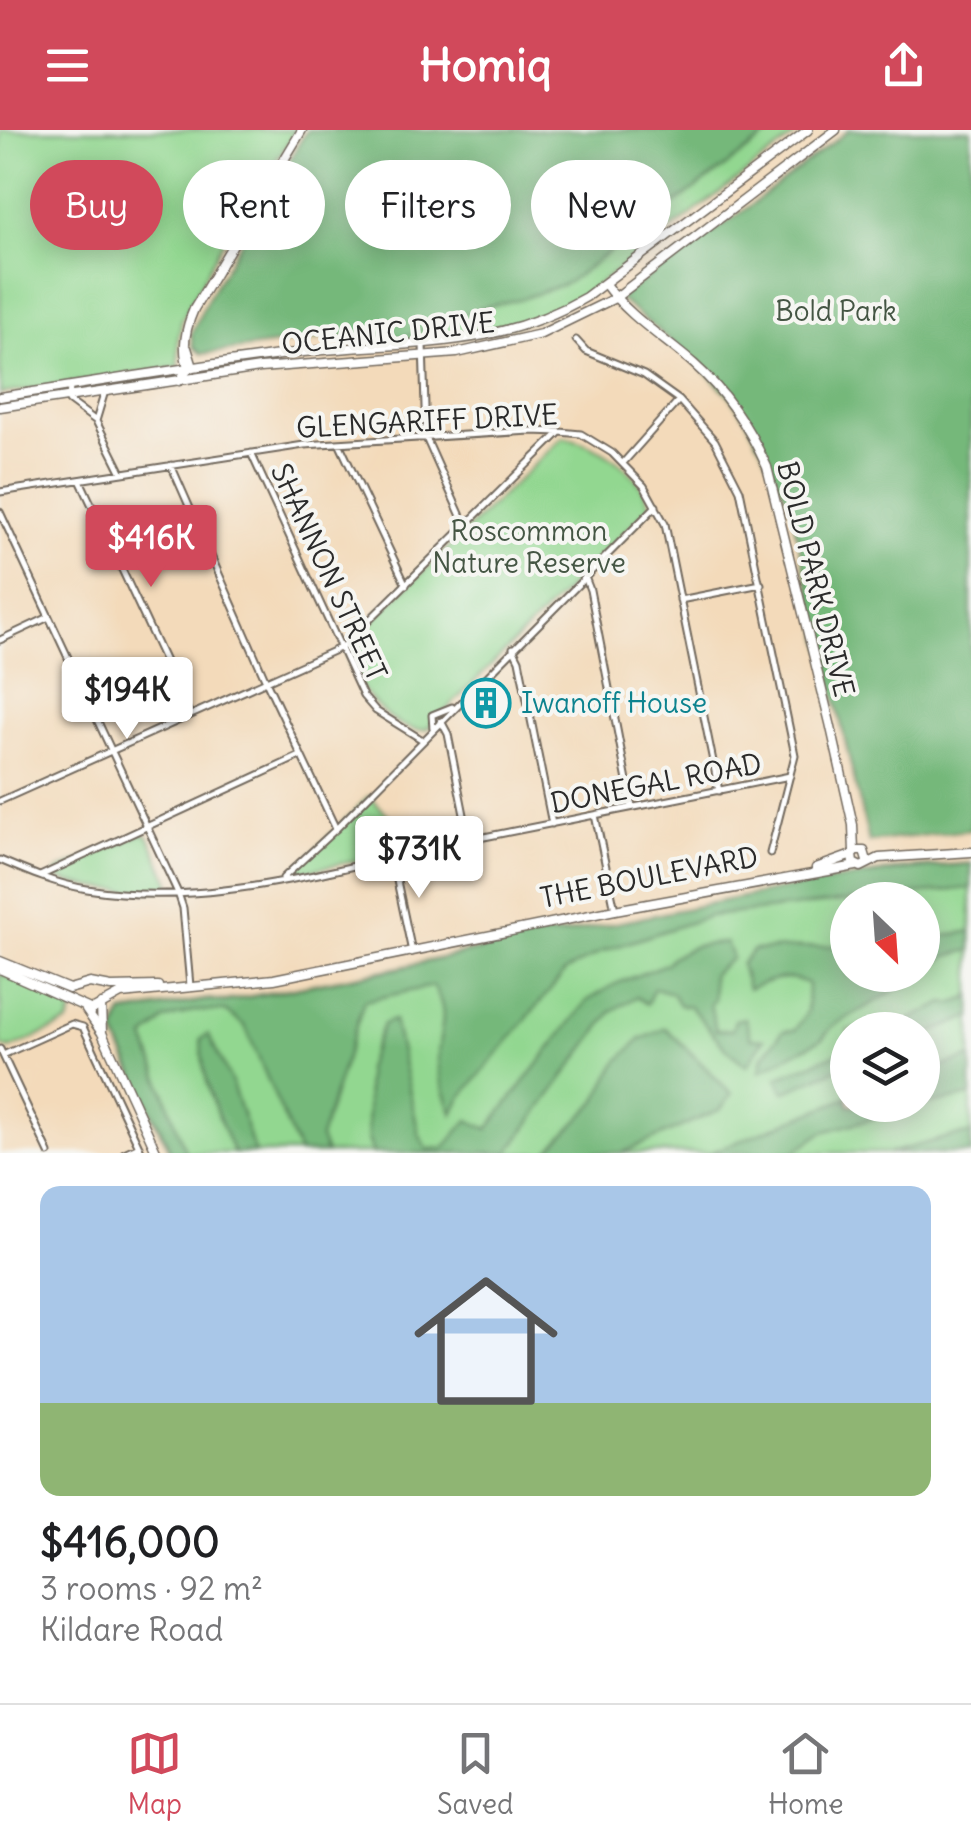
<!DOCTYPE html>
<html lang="en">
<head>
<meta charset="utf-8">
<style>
  body { margin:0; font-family:Delius,sans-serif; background:#f2f2f2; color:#202124; height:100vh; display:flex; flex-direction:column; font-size:38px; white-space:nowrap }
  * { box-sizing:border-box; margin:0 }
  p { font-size:32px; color:#757577 }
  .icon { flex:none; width:55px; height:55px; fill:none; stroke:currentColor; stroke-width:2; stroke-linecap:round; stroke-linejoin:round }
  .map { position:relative; height:1023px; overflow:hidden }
  .panel { display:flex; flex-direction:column; background:#fff; flex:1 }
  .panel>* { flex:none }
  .banner { position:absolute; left:30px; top:30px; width:912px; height:90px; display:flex; gap:20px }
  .needle { width:65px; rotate:155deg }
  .controls { position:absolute; left:830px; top:752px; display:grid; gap:20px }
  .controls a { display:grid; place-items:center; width:110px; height:110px; border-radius:50%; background:#fff; box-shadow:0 5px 25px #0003; font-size:50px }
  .price { position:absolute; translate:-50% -85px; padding:0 22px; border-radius:10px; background:#fff; color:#222; font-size:32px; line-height:65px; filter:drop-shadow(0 2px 5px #0008) }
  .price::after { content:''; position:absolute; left:50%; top:60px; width:30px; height:22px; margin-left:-15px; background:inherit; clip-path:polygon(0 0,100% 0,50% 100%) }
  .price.active { background:#d1495b; color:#fff }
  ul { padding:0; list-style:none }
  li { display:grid; align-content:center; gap:20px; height:530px; padding:0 40px }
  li+li { border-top:2px solid #e0e0e0 }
  li span { display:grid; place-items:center; height:310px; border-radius:20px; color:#555 }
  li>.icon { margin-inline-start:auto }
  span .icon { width:180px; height:180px; fill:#fffc; stroke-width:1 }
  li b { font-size:42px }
  .pill { padding:0 35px; border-radius:45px; background:#fff; box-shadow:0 5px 25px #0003; font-size:35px; line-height:90px }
  .pill.active { background:#d1495b; color:#fff }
  header { display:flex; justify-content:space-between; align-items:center; height:130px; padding:0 40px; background:#d1495b; color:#fff; font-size:45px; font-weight:700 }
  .menu { display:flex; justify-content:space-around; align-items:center; height:140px; border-top:2px solid #e0e0e0; background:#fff; font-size:28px; color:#757577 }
  .menu a { display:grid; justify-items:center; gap:5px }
  .menu .active { color:#d1495b }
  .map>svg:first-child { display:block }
</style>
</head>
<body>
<header><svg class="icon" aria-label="menu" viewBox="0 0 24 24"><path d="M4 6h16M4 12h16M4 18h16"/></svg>Homiq<svg class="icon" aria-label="share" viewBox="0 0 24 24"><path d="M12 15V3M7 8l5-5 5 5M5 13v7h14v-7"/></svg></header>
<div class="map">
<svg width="971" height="1023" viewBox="0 0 971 1023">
  <rect width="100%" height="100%" fill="#f6f6f2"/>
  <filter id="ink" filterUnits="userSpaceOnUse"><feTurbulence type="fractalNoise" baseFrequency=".01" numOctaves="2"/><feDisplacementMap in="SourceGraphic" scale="20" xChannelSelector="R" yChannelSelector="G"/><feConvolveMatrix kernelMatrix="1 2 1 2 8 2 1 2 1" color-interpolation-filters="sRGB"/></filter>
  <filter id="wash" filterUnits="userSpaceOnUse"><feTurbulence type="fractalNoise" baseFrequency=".0048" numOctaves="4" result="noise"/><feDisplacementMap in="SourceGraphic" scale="40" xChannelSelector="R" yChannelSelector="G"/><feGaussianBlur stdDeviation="2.25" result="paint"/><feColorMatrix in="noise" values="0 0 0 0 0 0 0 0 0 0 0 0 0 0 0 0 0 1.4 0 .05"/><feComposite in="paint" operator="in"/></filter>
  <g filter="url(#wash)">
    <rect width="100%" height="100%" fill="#f3daba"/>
    <path fill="#92d790" stroke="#5e815e" stroke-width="2.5" fill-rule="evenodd" d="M 0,0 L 296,0 L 220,117 L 182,190 L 178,210 L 179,237 L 0,264 Z
      M 775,0 L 803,0 L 584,165 L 535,189 L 483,204 L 406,212 L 405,207 L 480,178 L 524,168 L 567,153 Z
      M 563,307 C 599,314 639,339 651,376 L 427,599 C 395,609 338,542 349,513 Z
      M 369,666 L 393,690 L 400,722 L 300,742 L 299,736 Z
      M 143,703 L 148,706 L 170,752 L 169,758 C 140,764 81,759 55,747 L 57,741 Z
      M 971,733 L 971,1023 L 170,1023 L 114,903 L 122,883 L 209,869 L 224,871 L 401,837 L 546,804 L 560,804 L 903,738 ZM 848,770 L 922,770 L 922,845 L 848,845 ZM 848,900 L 922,900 L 922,975 L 848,975 Z
      M 0,843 L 74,876 L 68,893 L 10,919 L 1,916 Z"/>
    <path fill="#75b87a" stroke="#507252" stroke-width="2.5" d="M 307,0 L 775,0 L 567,153 L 524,168 L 480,178 L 405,207 L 333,207 L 202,224 L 193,217 L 191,204 L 209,166 Z
      M 849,0 L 971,0 L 971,700 L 869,712 L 789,373 L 745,287 L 730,266 L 693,229 L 618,168 L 742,82 Z
      M 971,734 L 971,758 L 710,786 L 603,821 L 566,841 L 460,969 L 453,984 C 446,968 438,947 438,928 C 439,896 451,886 433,856 L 364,871 L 320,1008 L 326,1023 L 299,1023 L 245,896 L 225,881 L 193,881 L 164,890 L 145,908 L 186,1023 L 172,1023 L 115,903 L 123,884 L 209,870 L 224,872 L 401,838 L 546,805 L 560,805 C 696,777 833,744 971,734 Z
      M 971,801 L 971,820 L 947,826 L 922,845 L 923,810 Z
      M 726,812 L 732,828 L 712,845 L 714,869 L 710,874 L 716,900 L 732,900 L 735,890 L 745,888 L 751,908 L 764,909 L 747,936 C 724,920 708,897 690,876 L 679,875 L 672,863 L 654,858 L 647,874 L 636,867 L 612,881 L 508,1023 L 373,1023 L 368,1009 L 366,938 L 383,894 L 394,890 L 419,1004 L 427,1019 L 444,1018 L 468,990 L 488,999 L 587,871 L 615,854 L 666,834 L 673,826 L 695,816 Z
      M 847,815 L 848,845 L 922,845 L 833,896 L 822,909 L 760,941 L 763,926 L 783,901 L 795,900 L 807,882 L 808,854 C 788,842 768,851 748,859 L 741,834 L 753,820 Z
      M 971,860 L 971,887 L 923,906 L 922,900 L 888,900 L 944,873 L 951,874 L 969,868 Z
      M 666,898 L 732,964 L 721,979 L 622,1023 L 546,1023 L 596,972 L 616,934 L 639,910 Z
      M 208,904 L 231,951 L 255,1023 L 234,1023 C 218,988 201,947 201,909 Z
      M 847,919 L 847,935 L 784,962 L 777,948 Z
      M 971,927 L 971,966 L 915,977 L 823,1002 L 792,1023 L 709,1023 L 847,968 L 848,975 L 922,975 L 923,943 Z
      M 971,1004 L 971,1023 L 889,1023 L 953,1006 Z"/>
  </g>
  <g filter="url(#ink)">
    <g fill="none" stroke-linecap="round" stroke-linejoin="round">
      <g stroke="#71685d" stroke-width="9">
        <path id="street" d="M 576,210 L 586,221 L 644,245 L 679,270 L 715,311 L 740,360 L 795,625 L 770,723
          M 423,214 L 426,308 L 465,395
          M 70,256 L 69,271 L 96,291 L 122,343
          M 96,291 L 105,261
          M 339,313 L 406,455
          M 251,323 L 363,566 L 376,581 L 421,609
          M 623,333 L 679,270
          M 171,335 L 266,551 L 336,699
          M 80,350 L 190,585
          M 0,362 L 304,315 L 531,301 L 560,302 L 581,304 L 612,323 L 644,356 L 665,394 L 719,661
          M 0,382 L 178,763 L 183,778 L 190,856
          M 585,447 L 590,460 L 632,677
          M 680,470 L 761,454
          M 0,510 L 49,487
          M 513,518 L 519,530 L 552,694
          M 441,591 L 448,604 L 469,710
          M 433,599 L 432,585 L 452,577
          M 0,671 L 342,517 L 560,302
          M 595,685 L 615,780
          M 392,727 L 412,822
          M 0,730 C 28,742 56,754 87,759 C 215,780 345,735 469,710 C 576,688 683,668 790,646
          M 40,746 L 300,626
          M 283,748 L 336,699 L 656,376
          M 0,919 L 49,1023
          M 3,925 L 72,894 L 83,897 L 142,1023
          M 124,1023 L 139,1016"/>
      </g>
      <g stroke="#71685d" stroke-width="11">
        <path id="secondary" d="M 605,154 C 628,186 664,208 694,234 C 727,263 749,297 767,337 L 830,593 L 853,695 L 854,722
          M 189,239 C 181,220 186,197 194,179 L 302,0
          M 179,251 L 192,234 L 187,218
          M 101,874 L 102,903
          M 86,880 L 102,903 L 157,1023"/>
      </g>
      <g stroke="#71685d" stroke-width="11">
        <path id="primary" d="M 0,267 C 98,252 197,235 296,223 C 401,210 490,223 586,167 L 808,0
          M 0,277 L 260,238 L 457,223 L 541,204 L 615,168 L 836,0
          M 867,731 L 864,721 L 856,721 L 852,725 L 853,733 L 861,737 L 879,728 L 971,722
          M 816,738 L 852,725
          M 0,831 L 69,859 L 90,853 L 111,857 L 158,856
          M 0,839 L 92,880 L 121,864 L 274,849 L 615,780 L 856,736"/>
      </g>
      <use href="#street" stroke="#fff" stroke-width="5"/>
      <use href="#secondary" stroke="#fff" stroke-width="8"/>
      <use href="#primary" stroke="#fff" stroke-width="8"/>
    </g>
  </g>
  <defs>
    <g id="building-ring" transform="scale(2.5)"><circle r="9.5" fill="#f6f6f2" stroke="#0f9aa8" stroke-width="1.5"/><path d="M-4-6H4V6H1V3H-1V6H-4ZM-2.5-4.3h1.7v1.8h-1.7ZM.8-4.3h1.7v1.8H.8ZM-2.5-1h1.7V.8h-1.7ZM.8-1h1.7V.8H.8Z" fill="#0f9aa8"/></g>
  </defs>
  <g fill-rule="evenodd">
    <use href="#building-ring" x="486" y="573"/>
  </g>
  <g text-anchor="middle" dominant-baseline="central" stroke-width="8" stroke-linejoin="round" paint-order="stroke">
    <g font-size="28" fill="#455644" stroke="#f6f6f2">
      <text x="836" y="181">Bold Park</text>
      <text x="529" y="401">Roscommon<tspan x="529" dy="32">Nature Reserve</tspan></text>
    </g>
    <g font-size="28" fill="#2b2b2b" stroke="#f6f6f2">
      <text transform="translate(388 203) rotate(-6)">OCEANIC DRIVE</text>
      <text transform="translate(427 291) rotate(-3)">GLENGARIFF DRIVE</text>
      <text transform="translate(329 442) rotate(65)">SHANNON STREET</text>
      <text transform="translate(816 449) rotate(76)">BOLD PARK DRIVE</text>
      <text transform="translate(656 653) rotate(-11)">DONEGAL ROAD</text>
      <text transform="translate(649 747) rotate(-11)">THE BOULEVARD</text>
    </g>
    <g font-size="28" fill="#0d838f" stroke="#f6f6f2" text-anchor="start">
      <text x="521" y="573">Iwanoff House</text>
    </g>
  </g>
</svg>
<div class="controls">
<a><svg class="needle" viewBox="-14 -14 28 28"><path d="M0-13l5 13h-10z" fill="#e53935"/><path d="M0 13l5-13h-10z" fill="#757577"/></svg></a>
<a><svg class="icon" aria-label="layers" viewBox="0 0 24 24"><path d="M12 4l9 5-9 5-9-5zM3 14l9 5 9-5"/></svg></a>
</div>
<b class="price active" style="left:151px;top:460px">$416K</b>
<b class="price" style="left:127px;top:612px">$194K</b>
<b class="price" style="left:419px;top:771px">$731K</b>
<div class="banner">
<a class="pill active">Buy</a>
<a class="pill">Rent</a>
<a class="pill">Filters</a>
<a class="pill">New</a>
</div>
</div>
<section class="panel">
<ul>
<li><span style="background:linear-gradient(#a9c7e8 70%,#8fb573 0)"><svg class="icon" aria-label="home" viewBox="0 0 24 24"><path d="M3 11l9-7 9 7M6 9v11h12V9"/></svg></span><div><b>$416,000</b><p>3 rooms · 92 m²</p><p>Kildare Road</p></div></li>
</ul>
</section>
<nav class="menu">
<a class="active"><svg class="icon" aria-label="map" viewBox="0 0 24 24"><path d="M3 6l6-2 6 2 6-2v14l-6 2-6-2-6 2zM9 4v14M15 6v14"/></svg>Map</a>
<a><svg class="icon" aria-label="saved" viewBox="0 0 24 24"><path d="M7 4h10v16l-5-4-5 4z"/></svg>Saved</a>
<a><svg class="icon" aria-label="home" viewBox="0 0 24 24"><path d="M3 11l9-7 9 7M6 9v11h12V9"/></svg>Home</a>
</nav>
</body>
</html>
